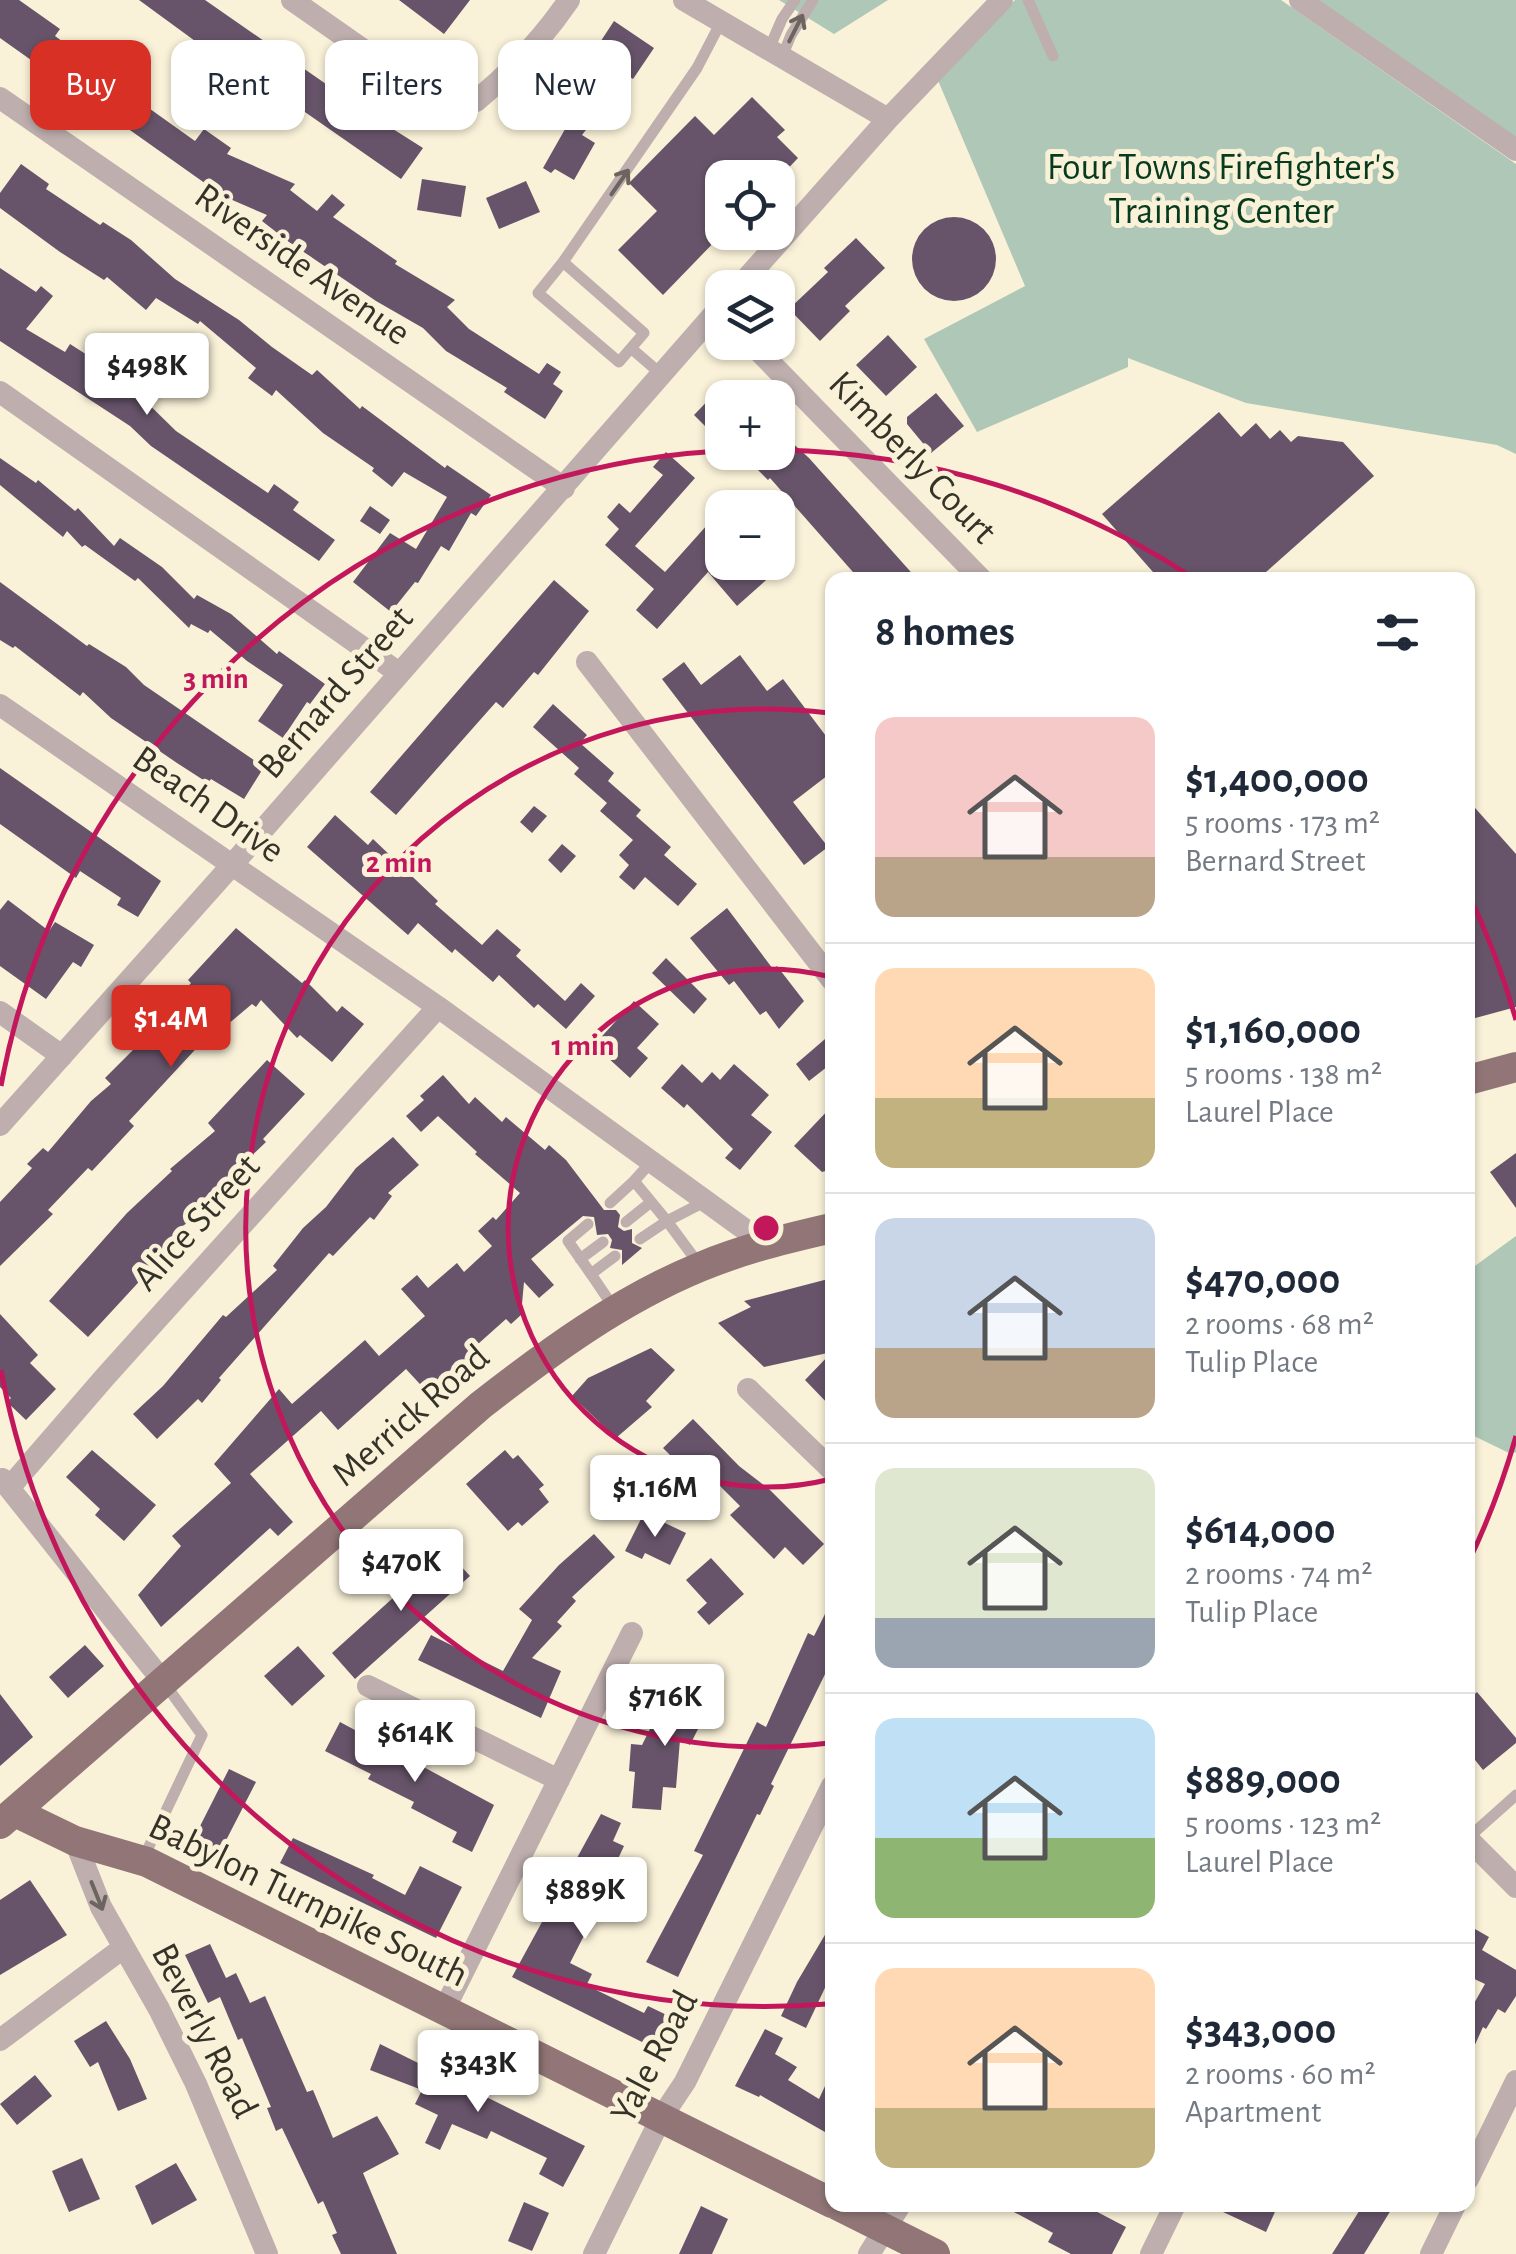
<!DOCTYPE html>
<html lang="en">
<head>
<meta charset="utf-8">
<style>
  body { margin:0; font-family:"Alegreya Sans",sans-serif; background:#f6f6f7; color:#1f2937; height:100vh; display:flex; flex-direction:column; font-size:38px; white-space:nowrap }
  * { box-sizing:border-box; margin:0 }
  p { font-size:32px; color:#747a83 }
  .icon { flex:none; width:55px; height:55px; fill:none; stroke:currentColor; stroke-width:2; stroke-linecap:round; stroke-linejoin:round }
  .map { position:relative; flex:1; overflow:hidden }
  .side { position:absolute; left:825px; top:572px; width:650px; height:1640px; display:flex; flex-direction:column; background:#fff; border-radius:20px; box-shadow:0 2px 8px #0004 }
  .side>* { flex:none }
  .top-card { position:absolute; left:30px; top:40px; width:645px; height:90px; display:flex; gap:20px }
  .controls { position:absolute; left:705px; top:160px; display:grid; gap:20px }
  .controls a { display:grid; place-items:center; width:90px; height:90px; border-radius:20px; background:#fff; box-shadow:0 2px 8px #0004; font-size:50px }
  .price { position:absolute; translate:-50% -85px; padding:0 22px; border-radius:10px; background:#fff; color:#222; font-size:32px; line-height:65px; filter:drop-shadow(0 2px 5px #0008) }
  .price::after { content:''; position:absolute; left:50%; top:60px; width:30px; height:22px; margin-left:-15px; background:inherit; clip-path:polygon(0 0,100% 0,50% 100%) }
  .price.current { background:#d93025; color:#fff }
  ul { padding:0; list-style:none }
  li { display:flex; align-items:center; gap:30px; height:250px; padding:0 50px }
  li+li { border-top:2px solid #e0e1e3 }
  li span { display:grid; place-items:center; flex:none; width:280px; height:200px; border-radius:20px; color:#555 }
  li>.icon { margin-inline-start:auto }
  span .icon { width:120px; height:120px; fill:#fffc; stroke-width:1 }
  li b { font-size:42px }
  h2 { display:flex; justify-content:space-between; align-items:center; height:120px; padding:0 50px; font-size:42px }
  .tag { padding:0 35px; border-radius:20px; background:#fff; box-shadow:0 2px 8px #0004; font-size:35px; line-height:90px }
  .tag.current { background:#d93025; color:#fff }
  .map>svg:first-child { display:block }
</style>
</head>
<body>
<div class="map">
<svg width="1516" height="2254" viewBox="0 0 1516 2254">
  <rect width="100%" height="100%" fill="#f9f1d8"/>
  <path fill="#aec7b6" d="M 779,0 L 888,0 L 834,34 Z
    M 1015,0 L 1281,0 L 1516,164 L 1516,454 L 1497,445 L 1246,403 L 1128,358 L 1128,367 L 977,432 L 924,339 L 1025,286 L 937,78 Z
    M 1307,0 L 1516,0 L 1516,142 Z
    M 1516,1236 L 1516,1452 L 1511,1454 L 1468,1433 L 1468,1271 Z"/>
  <path fill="#67546a" d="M 0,0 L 19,0 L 60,29 L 55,36 L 103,71 L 101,74 L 195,141 L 204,129 L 231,148 L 227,154 L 295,184 L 290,190 L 317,211 L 332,194 L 345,205 L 333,217 L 397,261 L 395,264 L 455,300 L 447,307 L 469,329 L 539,374 L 547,363 L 561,372 L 553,384 L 563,391 L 545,419 L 504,392 L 507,388 L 446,351 L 423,328 L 376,301 L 289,242 L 262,221 L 267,215 L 223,196 L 0,38 Z
    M 139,0 L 205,0 L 326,84 L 325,86 L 423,148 L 401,179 L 209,45 L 206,49 Z
    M 399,0 L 470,0 L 444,34 Z
    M 614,21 L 654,48 L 633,79 L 628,76 L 582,135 L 595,143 L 574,180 L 555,169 L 551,173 L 543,168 L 573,115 L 561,106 L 600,57 L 593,53 Z
    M 752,97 L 785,130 L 777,137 L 798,158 L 779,178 L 722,178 L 722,234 L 663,295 L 618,250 L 657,211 L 629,183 L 695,116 L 714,135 Z
    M 21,164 L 49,184 L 46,189 L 100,225 L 103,222 L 131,240 L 175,279 L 239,320 L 272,347 L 312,375 L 317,370 L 360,409 L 362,406 L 445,468 L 447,465 L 491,495 L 476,516 L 471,513 L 449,551 L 441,546 L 418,583 L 415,582 L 391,612 L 353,582 L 390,533 L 416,549 L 447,497 L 404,472 L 392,487 L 372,471 L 374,468 L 323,433 L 276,390 L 272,396 L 248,378 L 256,368 L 200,321 L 198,324 L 156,298 L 146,310 L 107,277 L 104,280 L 60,252 L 0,208 L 0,193 Z
    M 422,179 L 466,186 L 461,217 L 417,210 Z
    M 526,181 L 540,212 L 499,229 L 486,198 Z
    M912 259a42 42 0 1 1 84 0a42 42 0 1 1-84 0Z
    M 856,238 L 885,268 L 845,306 L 850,311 L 820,341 L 789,309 L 828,272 L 824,268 Z
    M 0,268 L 36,292 L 41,286 L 53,296 L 26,329 L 65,352 L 70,344 L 95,360 L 92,363 L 129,385 L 176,431 L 268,493 L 274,484 L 299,502 L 293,510 L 335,540 L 319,561 L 151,446 L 130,426 L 0,341 Z
    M 888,335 L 917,367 L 886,396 L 856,365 Z
    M 722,386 L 722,443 L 694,415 Z
    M 936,393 L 964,426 L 931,453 L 907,424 L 907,417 Z
    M 1219,412 L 1241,437 L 1256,423 L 1270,439 L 1280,430 L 1291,442 L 1298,436 L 1343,442 L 1374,476 L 1257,580 L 1160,580 L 1102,514 Z
    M 778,430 L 809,458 L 918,580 L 860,580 L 770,478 L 768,480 L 740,452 L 778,452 Z
    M 666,452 L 695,478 L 635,546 L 665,572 L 708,524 L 722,538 L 722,562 L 765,562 L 774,573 L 737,606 L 708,572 L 657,629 L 636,610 L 654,589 L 605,545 L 619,529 L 607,517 L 619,503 L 630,513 L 663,475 L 653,467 Z
    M 0,458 L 36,483 L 38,480 L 75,511 L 78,508 L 114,546 L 120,538 L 162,567 L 194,599 L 197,595 L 231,614 L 277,654 L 279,651 L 325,684 L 310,704 L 307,702 L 283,738 L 258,721 L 283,685 L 247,661 L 210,630 L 208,633 L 191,624 L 189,628 L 138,578 L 135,581 L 85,545 L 82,547 L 67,531 L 63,537 L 0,485 Z
    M 370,506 L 390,520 L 380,534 L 360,521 Z
    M 554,580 L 589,611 L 538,675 L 534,672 L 503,708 L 496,702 L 396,815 L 370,792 Z
    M 0,582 L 87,646 L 89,644 L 126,667 L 144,685 L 264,767 L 244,799 L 211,779 L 208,783 L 177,763 L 111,718 L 83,692 L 80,696 L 15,646 L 13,648 L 0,640 Z
    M 740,655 L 767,691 L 783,679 L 832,744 L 832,772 L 793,802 L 828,847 L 804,865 L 662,679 L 684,662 L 701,685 Z
    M 553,704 L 587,735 L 580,743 L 614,773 L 608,781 L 641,810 L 636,816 L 671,847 L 664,855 L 697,884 L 678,906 L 645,877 L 634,890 L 619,877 L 629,865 L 619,855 L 633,840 L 600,811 L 607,803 L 574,774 L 579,768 L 533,727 Z
    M 0,768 L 161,881 L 138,917 L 117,905 L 121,898 L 80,871 L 76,878 L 0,824 Z
    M 1468,800 L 1516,854 L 1516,1007 L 1468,1020 Z
    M 534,806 L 547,816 L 532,833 L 520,822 Z
    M 335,815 L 368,845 L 373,839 L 438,901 L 435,904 L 482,945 L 497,929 L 521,950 L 516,956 L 565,1001 L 581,983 L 595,996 L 566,1029 L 538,1004 L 534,1008 L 499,975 L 493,982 L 455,949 L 452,953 L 418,923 L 408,935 L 307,847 Z
    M 562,844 L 576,856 L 561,873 L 548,860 Z
    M 8,900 L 49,931 L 55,922 L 94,945 L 81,967 L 73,962 L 46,999 L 0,966 L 0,910 Z
    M 727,908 L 773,969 L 777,966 L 804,1001 L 779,1029 L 766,1011 L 760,1015 L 734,981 L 729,985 L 690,938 Z
    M 236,928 L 302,983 L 305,980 L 337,1012 L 342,1006 L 364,1024 L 332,1062 L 300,1035 L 297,1038 L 261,1000 L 256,1007 L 252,1004 L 221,1030 L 217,1026 L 129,1121 L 134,1126 L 92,1171 L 88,1168 L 48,1210 L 53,1214 L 0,1266 L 0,1202 L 32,1168 L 27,1164 L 43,1148 L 48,1152 L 91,1101 L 111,1084 L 105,1078 L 148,1035 L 191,983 L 188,980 Z
    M 666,958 L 707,999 L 694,1014 L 652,973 Z
    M 634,1001 L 659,1024 L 637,1048 L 648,1058 L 630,1078 L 594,1045 Z
    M 832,1033 L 832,1063 L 809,1081 L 796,1064 Z
    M 267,1060 L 305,1094 L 263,1139 L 266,1142 L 223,1183 L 228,1190 L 183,1226 L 187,1230 L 145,1269 L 148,1272 L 88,1337 L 49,1301 L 127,1213 L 172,1171 L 170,1169 L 215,1131 L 208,1123 Z
    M 682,1064 L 702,1083 L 712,1072 L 720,1080 L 734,1064 L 769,1095 L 751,1115 L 772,1132 L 740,1170 L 725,1158 L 733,1149 L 687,1104 L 684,1108 L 661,1088 Z
    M 443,1075 L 469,1104 L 475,1097 L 502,1122 L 506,1117 L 545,1150 L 549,1145 L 566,1160 L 604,1210 L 616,1210 L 620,1215 L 618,1227 L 624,1231 L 632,1229 L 632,1243 L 642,1248 L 622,1265 L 622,1250 L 610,1248 L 612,1240 L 608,1234 L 597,1235 L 594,1217 L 583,1216 L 531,1259 L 554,1285 L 539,1298 L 524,1282 L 521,1315 L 511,1324 L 506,1319 L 478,1344 L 482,1348 L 430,1395 L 406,1369 L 338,1430 L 321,1411 L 250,1474 L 293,1522 L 278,1536 L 270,1528 L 161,1627 L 138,1595 L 181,1546 L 172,1536 L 231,1483 L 214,1464 L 279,1389 L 292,1404 L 365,1340 L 379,1356 L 425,1316 L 401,1289 L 417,1275 L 428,1288 L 457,1263 L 464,1272 L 492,1246 L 478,1231 L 493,1217 L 496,1220 L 520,1193 L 475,1154 L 477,1152 L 438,1116 L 421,1132 L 406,1116 L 424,1100 L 420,1096 Z
    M 832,1106 L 832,1169 L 822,1172 L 794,1146 Z
    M 393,1137 L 419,1165 L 388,1193 L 392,1196 L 374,1220 L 370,1217 L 333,1256 L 329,1253 L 219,1378 L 221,1380 L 202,1403 L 198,1399 L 157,1439 L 133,1414 L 163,1386 L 223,1315 L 226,1317 L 277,1270 L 273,1266 L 303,1228 L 326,1207 L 356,1168 Z
    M 1516,1153 L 1516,1208 L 1490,1172 Z
    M 832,1278 L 832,1352 L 764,1367 L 718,1323 L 751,1307 L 744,1301 Z
    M 0,1314 L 38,1355 L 30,1363 L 56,1389 L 26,1420 L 7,1402 L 11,1398 L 0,1387 Z
    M 651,1348 L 675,1370 L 646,1401 L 652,1407 L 616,1438 L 572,1396 L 588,1378 Z
    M 832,1352 L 832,1408 L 805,1380 Z
    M 693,1419 L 739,1466 L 770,1490 L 824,1544 L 803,1565 L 785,1547 L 774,1559 L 730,1515 L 740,1506 L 712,1478 L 687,1503 L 670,1487 L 686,1471 L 663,1448 Z
    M 92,1450 L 156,1505 L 124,1541 L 95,1515 L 100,1509 L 66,1477 Z
    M 505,1450 L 513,1459 L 518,1455 L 544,1485 L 539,1489 L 549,1502 L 522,1526 L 518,1522 L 508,1531 L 466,1484 Z
    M 644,1513 L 686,1533 L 670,1565 L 645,1553 L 642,1559 L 625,1551 Z
    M 594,1534 L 615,1557 L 572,1597 L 576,1601 L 557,1622 L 562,1626 L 532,1658 L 561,1671 L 541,1718 L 418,1660 L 431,1635 L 503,1671 L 532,1620 L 519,1609 L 559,1565 Z
    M 446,1550 L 470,1576 L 355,1679 L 332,1653 Z
    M 711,1558 L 744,1594 L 709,1625 L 697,1612 L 707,1603 L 686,1580 Z
    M 832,1600 L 832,1660 L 771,1784 L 774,1786 L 760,1815 L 757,1814 L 678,1977 L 646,1962 L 703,1855 L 694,1851 L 757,1722 L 766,1727 L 808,1633 L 814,1636 Z
    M 85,1645 L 104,1666 L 68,1698 L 49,1677 Z
    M 298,1646 L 325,1676 L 292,1706 L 264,1676 Z
    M 680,1687 L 711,1703 L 690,1745 L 680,1740 L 676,1788 L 663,1787 L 661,1810 L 632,1808 L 635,1772 L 629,1771 L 631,1744 L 642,1745 L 662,1705 L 670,1709 Z
    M 1477,1692 L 1516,1738 L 1516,1743 L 1483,1770 L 1468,1751 L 1468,1700 Z
    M 0,1694 L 33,1737 L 0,1766 Z
    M 340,1722 L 494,1805 L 472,1852 L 452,1842 L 457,1832 L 411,1808 L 414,1802 L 368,1779 L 371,1774 L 325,1751 Z
    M 229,1769 L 256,1782 L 219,1854 L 193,1840 Z
    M 601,1814 L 621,1823 L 613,1841 L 624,1846 L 617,1861 L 621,1863 L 570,1963 L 592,1974 L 587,1984 L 590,1987 L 644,2013 L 648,2006 L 673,2018 L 658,2050 L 512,1977 Z
    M 293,1838 L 374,1875 L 372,1878 L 405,1895 L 420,1866 L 462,1887 L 436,1938 L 280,1863 Z
    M 30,1880 L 67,1935 L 0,1975 L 0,1900 Z
    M 832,1923 L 832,1973 L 806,2028 L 781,2016 L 797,1982 Z
    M 1468,1925 L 1489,1937 L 1482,1950 L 1516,1970 L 1516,1996 L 1505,2013 L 1498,2009 L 1486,2029 L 1483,2027 L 1468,2060 L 1468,2014 L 1485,1984 L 1468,1976 Z
    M 210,1944 L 226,1978 L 236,1973 L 250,2003 L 265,1996 L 307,2092 L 313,2090 L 333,2138 L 377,2116 L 389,2136 L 399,2154 L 363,2173 L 397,2254 L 341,2254 L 332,2235 L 337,2233 L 323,2201 L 318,2204 L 282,2128 L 276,2131 L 267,2108 L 271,2107 L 242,2038 L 238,2040 L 220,1997 L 208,2003 L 185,1955 Z
    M 106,2021 L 130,2059 L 147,2099 L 118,2111 L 98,2062 L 90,2067 L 74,2041 Z
    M 765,2029 L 783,2038 L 775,2054 L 797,2067 L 788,2080 L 819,2099 L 832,2071 L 832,2136 L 760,2095 L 759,2097 L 735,2086 Z
    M 380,2044 L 585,2146 L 563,2187 L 539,2174 L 547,2158 L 491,2131 L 487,2139 L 452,2124 L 440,2150 L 425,2143 L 438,2115 L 415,2104 L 422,2090 L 370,2070 Z
    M 35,2075 L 52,2096 L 17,2125 L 0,2104 Z
    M 82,2158 L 100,2199 L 69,2212 L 52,2171 Z
    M 176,2163 L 197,2200 L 152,2225 L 135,2186 Z
    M 524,2202 L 549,2213 L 532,2251 L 508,2241 Z
    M 1001,2205 L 1084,2205 L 1126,2227 L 1112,2254 L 1071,2254 L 1048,2242 L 1053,2233 Z
    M 1208,2205 L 1278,2205 L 1266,2232 Z
    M 1363,2205 L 1394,2205 L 1364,2254 L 1332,2254 Z
    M 701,2206 L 728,2219 L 712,2254 L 679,2254 Z"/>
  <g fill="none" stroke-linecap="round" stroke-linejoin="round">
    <path stroke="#beaeae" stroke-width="11" d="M 1028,0 L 1053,56
      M 769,49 L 782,19 L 795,0
      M 782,57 L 791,35 L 813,0
      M 563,262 L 644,333 L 619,362 L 538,293 Z
      M 563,262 L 697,68 L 721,22
      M 632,349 L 661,374
      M 652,1161 L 634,1181 L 667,1221 L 706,1201
      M 610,1203 L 634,1181
      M 626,1222 L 651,1202
      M 588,1224 L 568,1241 L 591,1274
      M 640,1239 L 667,1221 L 698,1263
      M 580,1259 L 603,1242
      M 614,1308 L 591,1274 L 615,1256
      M 1468,1838 L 1516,1795
      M 143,1859 L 202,1735 L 165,1684"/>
    <path stroke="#beaeae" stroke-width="22" d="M 292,0 L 365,51 L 402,71 L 476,101 C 511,72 543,38 569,0
      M 684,0 L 888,119
      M 1300,0 L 1516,150
      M 0,98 L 564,488
      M 738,288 L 888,119 L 1002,0
      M 750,342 L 982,580
      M 0,392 L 399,673
      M 587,662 L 832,980
      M 0,705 L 438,1007 L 765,1244
      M 0,1012 L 62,1056
      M 0,1125 L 232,865 L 722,305
      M 748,1389 L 832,1470
      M 2,1479 L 165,1684
      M 9,1488 L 105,1377 L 438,1007
      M 368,1686 L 559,1780
      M 1468,1839 L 1516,1887
      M 75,1841 L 101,1907 L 159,2009 L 196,2084 L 267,2254
      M 444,2010 L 632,1633
      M 0,2040 L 123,1948
      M 1468,2179 L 1516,2081
      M 594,2254 L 661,2118 L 685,2082 L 832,1786
      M 869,2254 L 900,2205
      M 1151,2254 L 1175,2205
      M 1431,2254 L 1455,2205"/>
    <path stroke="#927677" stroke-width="30" d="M 1468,1080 L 1516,1067
      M 15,1812 L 75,1841 L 147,1862 L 832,2203
      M 0,1824 L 481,1405 C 549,1352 620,1300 700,1267 C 743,1249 788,1238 832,1228
      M 837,2205 L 935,2254"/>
  </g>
  <defs><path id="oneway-shaft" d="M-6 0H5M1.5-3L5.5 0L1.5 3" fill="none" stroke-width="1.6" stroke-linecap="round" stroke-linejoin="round" transform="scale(2.5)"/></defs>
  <g stroke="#6c645e">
    <use href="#oneway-shaft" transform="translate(796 28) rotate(-63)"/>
    <use href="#oneway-shaft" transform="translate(620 182) rotate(-55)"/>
    <use href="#oneway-shaft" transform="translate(97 1896) rotate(68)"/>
  </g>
  <g fill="none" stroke="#c2185b" stroke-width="5">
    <path d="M831 1479A259 259 0 1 1 831 977"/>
    <path d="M829 1743A519 519 0 1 1 829 713"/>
    <path d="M1516 1436A778 778 0 0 1 1468 1563M827 2004A778 778 0 0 1 1 1370M1 1086A778 778 0 0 1 719 451M780 450A778 778 0 0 1 1195 579M1468 893A778 778 0 0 1 1516 1020"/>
  </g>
  <g text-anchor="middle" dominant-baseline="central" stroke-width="10" stroke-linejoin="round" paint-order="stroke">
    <g font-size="38" fill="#063b20" stroke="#f9f1d8">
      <text x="1221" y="168">Four Towns Firefighter's<tspan x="1221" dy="44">Training Center</tspan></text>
    </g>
    <g font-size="38" fill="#353228" stroke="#f9f1d8">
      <text transform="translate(302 265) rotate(35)">Riverside Avenue</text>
      <text transform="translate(912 458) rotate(46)">Kimberly Court</text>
      <text transform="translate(336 693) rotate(-49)">Bernard Street</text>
      <text transform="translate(208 805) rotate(35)">Beach Drive</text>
      <text transform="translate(197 1223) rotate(-48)">Alice Street</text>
      <text transform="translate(411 1416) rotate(-41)">Merrick Road</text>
      <text transform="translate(308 1901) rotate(26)">Babylon Turnpike South</text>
      <text transform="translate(204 2031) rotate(63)">Beverly Road</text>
      <text transform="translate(655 2057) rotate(-62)">Yale Road</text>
    </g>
  </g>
  <circle cx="766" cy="1228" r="15" fill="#c2185b" stroke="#f9f1d8" stroke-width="5"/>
  <g font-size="30" text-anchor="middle" font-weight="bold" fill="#c2185b" stroke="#f9f1d8" stroke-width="10" stroke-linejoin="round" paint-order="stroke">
    <text x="216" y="688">3 min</text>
    <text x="399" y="872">2 min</text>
    <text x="583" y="1055">1 min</text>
  </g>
</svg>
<div class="controls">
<a><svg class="icon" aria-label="locate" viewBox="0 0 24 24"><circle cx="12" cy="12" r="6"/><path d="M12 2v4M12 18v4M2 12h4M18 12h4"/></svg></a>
<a><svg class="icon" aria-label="layers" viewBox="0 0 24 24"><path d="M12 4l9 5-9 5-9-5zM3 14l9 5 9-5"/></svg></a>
<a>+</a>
<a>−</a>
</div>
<b class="price" style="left:147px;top:418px">$498K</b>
<b class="price current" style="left:171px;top:1070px">$1.4M</b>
<b class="price" style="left:655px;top:1540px">$1.16M</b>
<b class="price" style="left:401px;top:1614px">$470K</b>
<b class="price" style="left:665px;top:1749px">$716K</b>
<b class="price" style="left:415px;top:1785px">$614K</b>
<b class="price" style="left:585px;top:1942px">$889K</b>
<b class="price" style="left:478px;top:2115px">$343K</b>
<div class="top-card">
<a class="tag current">Buy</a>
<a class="tag">Rent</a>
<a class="tag">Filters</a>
<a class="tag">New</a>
</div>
<section class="side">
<h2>8 homes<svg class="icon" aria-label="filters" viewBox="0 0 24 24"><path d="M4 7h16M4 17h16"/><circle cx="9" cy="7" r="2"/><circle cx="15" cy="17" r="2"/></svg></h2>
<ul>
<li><span style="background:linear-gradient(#f6c9c9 70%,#b9a48a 0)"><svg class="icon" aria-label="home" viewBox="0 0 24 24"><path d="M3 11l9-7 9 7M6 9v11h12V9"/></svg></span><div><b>$1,400,000</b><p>5 rooms · 173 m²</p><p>Bernard Street</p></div></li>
<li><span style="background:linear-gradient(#ffd9b3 65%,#c2b280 0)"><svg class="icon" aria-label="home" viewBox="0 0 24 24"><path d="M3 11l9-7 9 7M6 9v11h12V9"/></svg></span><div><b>$1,160,000</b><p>5 rooms · 138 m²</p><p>Laurel Place</p></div></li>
<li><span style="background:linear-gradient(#c9d6e8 65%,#b9a48a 0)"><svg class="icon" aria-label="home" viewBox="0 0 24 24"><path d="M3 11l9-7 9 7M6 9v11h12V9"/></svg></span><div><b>$470,000</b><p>2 rooms · 68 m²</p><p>Tulip Place</p></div></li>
<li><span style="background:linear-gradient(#dfe7d0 75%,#9aa5b1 0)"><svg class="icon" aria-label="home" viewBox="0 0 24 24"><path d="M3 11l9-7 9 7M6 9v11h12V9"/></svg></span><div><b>$614,000</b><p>2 rooms · 74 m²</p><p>Tulip Place</p></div></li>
<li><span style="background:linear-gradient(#bfe0f5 60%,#8fb573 0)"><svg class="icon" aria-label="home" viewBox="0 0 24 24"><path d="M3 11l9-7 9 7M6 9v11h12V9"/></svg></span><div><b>$889,000</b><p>5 rooms · 123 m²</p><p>Laurel Place</p></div></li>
<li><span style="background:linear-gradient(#ffd9b3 70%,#c2b280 0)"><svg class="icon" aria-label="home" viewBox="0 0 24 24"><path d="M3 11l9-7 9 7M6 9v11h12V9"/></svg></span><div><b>$343,000</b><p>2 rooms · 60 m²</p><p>Apartment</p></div></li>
</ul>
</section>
</div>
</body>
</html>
